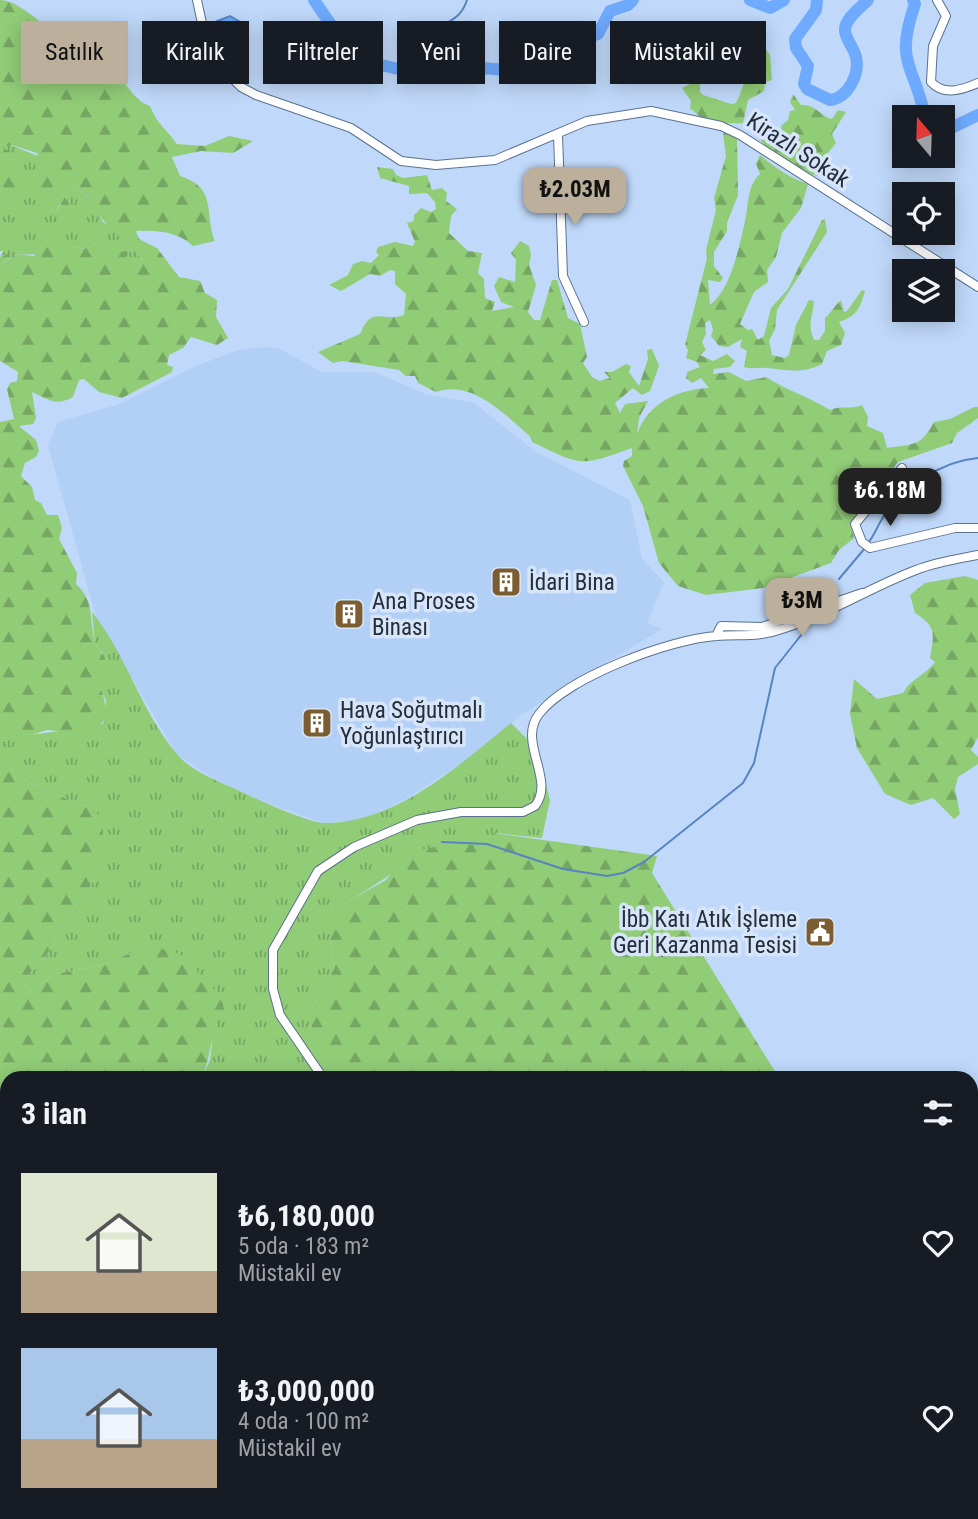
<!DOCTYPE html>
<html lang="tr">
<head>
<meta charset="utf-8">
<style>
  body { margin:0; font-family:"Roboto Condensed",sans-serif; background:#242831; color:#f1f3f6; height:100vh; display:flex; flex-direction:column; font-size:26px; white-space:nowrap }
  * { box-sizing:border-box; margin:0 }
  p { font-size:23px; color:#9ea1a6 }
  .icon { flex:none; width:38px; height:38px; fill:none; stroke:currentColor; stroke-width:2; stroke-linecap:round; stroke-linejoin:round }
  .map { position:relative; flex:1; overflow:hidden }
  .sheet { position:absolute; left:0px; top:1071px; width:978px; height:448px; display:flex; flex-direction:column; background:#171b24; border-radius:21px 21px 0 0; box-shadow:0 4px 18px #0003 }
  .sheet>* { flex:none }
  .top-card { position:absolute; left:21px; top:21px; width:936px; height:63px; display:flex; gap:14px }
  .needle { width:46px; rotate:341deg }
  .tools { position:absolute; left:892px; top:105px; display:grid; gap:14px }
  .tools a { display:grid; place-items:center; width:63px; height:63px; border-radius:0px; background:#171b24; box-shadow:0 4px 18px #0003; font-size:35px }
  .price { position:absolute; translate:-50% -60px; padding:0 16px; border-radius:14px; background:#bcb09d; color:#111; font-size:23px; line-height:46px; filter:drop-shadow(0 2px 4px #0008) }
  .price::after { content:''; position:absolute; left:50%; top:42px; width:21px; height:16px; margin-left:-10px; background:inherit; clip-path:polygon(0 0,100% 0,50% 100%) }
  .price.on { background:#222; color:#fff }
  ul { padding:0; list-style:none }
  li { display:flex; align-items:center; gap:21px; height:175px; padding:0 21px }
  li span { display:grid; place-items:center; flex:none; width:196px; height:140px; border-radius:0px; color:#555 }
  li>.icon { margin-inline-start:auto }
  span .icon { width:84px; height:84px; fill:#fffc; stroke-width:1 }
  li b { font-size:30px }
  h2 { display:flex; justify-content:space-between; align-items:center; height:84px; padding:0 21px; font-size:30px }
  .pill { padding:0 24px; border-radius:0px; background:#171b24; box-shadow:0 4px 18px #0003; font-size:24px; line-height:63px }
  .pill.on { background:#bcb09d; color:#111 }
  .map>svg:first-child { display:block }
</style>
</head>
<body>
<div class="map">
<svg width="978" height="1519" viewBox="0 0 978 1519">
  <defs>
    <pattern id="grass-tufts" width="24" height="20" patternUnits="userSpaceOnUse" patternTransform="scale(1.75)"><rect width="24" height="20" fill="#91cc77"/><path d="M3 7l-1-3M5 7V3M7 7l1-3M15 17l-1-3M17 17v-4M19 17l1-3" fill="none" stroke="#76a663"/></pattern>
    <pattern id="forest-firs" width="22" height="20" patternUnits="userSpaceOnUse" patternTransform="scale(1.75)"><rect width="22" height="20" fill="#91cc77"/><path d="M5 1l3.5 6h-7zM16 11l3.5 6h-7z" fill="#76a663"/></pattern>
    <pattern id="water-ripples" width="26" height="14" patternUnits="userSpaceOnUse" patternTransform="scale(1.75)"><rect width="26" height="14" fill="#6eaafd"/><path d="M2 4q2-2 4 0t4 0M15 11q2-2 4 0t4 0" fill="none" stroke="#5a8bce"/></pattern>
  </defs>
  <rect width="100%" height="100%" fill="#c0d9fa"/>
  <path fill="#b2cff6" d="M 266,347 L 280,349 L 322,372 L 374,372 L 426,394 L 474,403 L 538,453 L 630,500 L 642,559 L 664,582 L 647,623 L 662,629 L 524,713 L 459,765 L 407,798 L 364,820 L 322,823 L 257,799 L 214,779 L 177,755 L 96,617 L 48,445 L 58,422 L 120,404 L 191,368 L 238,350 Z"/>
  <path fill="url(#grass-tufts)" d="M 11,145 L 50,161 L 55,201 L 61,203 L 57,210 L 68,210 L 66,199 L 61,195 L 77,187 L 92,202 L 103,222 L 118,231 L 143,260 L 142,263 L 125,258 L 129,252 L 117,253 L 110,239 L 84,249 L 73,247 L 74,252 C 54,248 36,257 16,254 L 1,264 L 7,254 L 0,257 L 3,251 L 0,251 L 0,201 L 8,198 L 10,160 L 1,147 Z
    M 92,612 C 126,654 141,711 176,753 C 191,772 223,783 244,793 C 260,801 308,822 323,823 C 395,824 458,766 511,723 L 536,748 L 550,800 L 542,838 L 493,833 L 480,845 C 425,843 386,881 340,906 L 336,905 L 330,941 L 335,967 L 312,1009 C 325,1037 333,1067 363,1078 L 202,1078 L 210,1060 L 214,1024 L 148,945 L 106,964 L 56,974 L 28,993 L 23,981 L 53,947 L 55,934 L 94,881 L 89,808 L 29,783 L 5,763 L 0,763 L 0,738 C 35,734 67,731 103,724 L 106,701 L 101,688 L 106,669 L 103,653 L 95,644 Z
    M 0,1282 L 7,1289 L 7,1342 L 0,1343 Z
    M 167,1512 L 618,1512 L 621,1519 L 169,1519 Z"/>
  <path fill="url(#forest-firs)" d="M 0,0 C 25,0 69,49 85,69 L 95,68 L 98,61 L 111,61 L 112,71 C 128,80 130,99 150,106 C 158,126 166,128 177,144 L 205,146 L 229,136 L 253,141 L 233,153 L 201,151 L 172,157 L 180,176 C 218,188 204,213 215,241 L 193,246 C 177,231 156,230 136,231 L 139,239 L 157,248 L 179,277 L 200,281 L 205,293 L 217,300 L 216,317 L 228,338 L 217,345 L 191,337 L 183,348 L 169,355 L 167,365 L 173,367 L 172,372 L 122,398 L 99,392 L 84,379 L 79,380 L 73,397 C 55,407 48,399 32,392 L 36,418 L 33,424 L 19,426 L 36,440 L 39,451 L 36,457 L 25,463 L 21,476 L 32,487 L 35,500 L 41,503 L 47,515 L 58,515 L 62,528 L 59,539 L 77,573 L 76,584 C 95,601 89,620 95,642 C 96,648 97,645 101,651 C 109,661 106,677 101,688 C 118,738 83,734 48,730 C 46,730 40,732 38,733 C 24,737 14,736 0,738 L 0,422 L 14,419 L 7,389 L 10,383 L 17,381 L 18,372 L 0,361 L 0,257 L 10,253 L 2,264 L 16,254 L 34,256 L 38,248 L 51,242 L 73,252 L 72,247 L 84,249 L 110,239 L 118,252 L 129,251 L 126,258 L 134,257 L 142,262 L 143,260 C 132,247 92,214 92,202 L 77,187 L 62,195 L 66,199 L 69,210 L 57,211 L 61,204 L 55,201 L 47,205 L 36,200 L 35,177 L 49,168 L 50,161 L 38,158 L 37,153 L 12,145 L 2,147 L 10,152 L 18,182 L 8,198 L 0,201 Z
    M 761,43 L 770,55 L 772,80 L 765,82 L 764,91 L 748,100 L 743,123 C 733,124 707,123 699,116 C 696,114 694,110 690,109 L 691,101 L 682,88 L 690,84 L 700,70 L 700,92 L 703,95 L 731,104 L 736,103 C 746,84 748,60 761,43 Z
    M 793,94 L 801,105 C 816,104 820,116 832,119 L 838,110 L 846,112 L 832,134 L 836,143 L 823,159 L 822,173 L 818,176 C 802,172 772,154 761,141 L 764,131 L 779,134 L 782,131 L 781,126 L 788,120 L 790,111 L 795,110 L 790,102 Z
    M 727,130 L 737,138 L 738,195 L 727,223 L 727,231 L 714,252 L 714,266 L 723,278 L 720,282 L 708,280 L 710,305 C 731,289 738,250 744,226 C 749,208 746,186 760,174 L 756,164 L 760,155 C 774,167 790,178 808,184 L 801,208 L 782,233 L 776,257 L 767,270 L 768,282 L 754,292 L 740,324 L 748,330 L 752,329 L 758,340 L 764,336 L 771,308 L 788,289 L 822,220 L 825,219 L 827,232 L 777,310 L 775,329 L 769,341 L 772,355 L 785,358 L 789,355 L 796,325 L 809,300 L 814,301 C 813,317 807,324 814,340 L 819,340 L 825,331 L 825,318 C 832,312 835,305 841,300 L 844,312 L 847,311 L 862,290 L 865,291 C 860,308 857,316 839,322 L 845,333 L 841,345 L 827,351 L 822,364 C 802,374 787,370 767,368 C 759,367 752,370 744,367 L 747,351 L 740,347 L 742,339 L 728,347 L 719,346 L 711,336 L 713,330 L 710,320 L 705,323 L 706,334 L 702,342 L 706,350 L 700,355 L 713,361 L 727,354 L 735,361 L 730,367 L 714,369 L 713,374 L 729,372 L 746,381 L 766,377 C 787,391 808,396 830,410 C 841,405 850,410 862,405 L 868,417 L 867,426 L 883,433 L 887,448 C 913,444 921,447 934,422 L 950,419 L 974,407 L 978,407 L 978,418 L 957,433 L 952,443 L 898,462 L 855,519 L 852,527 L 854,538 L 839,550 L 831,563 L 763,588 L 706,595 L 678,586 L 659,563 L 643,506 L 623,466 L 624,461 L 632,456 L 632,448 C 579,467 582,466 532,442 L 530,436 C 505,415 472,379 436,392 L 418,383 L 415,376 L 406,376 L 399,370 L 342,361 L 333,363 L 318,352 L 360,334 C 372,304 383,323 404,315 L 406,294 L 395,284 L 395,271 L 390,270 L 380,276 L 370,274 L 341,291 L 329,285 L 348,275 L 353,264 L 362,261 L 371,263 L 379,255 L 376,252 L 378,247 L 395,242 L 413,246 L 415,242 L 407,223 L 414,221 L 414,215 L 421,208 L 431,212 L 436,209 L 435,202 L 427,193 L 409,194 L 409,186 L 380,178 L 377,167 L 393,169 L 396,175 L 403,178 L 427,175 L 432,190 L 442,188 L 447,193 L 446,201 L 457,209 L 451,216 L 449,233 L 468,251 L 482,253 L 478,273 L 484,279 L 485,298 L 495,302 L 492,311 L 514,307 L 501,302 L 494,286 L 499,277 L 515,282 L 516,260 L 511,253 L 520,241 L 529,246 L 531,255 L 529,265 L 536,285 L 528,312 L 534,320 L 540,320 L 552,280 L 557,280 L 568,318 L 580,324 L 587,357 L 583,363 L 592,377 L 599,381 L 610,378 L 604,372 L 612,372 L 626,364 L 631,366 L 629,372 L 639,386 L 648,359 L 647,350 L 652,349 L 659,366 L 650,391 L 642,395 L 633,388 L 615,403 L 620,413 L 625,404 L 648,401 L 639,418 L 637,434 C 648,403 679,389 709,388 L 701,378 L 692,383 L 686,378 L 687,372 L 700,367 L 697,362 L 686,358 L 688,350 L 685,345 L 707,258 L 706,250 L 716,210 L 714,198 L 726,156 L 723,134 Z
    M 965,576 L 978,580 L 978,737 L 971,750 L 978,757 L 978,764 L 958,777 L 955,789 L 960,814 L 954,819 L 933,798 L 911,805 L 885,794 L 857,748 L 850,714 L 854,679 L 877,699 L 903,693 C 910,679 926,675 935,662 L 930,658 C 934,633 937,627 915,613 L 910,595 L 925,583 Z
    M 0,763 L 5,763 L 29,783 L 89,808 L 98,814 L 103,831 L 102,859 L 94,881 L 55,934 L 53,947 L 23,981 L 28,993 L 56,974 L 106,964 L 148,945 L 180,954 L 221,996 L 224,1009 C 210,1030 212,1055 202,1078 L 7,1078 L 6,1290 L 0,1282 L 3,1265 L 0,1262 Z
    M 493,833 L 657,856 L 652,873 L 779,1078 L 363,1078 L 345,1071 L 330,1049 L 320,1047 L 312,1028 L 312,1009 L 335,967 L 330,941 L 335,904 L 340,906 L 386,880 L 396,868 L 395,858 L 400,853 L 454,844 L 480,845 Z
    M 978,1214 L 978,1519 L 621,1519 L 618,1512 L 971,1512 L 971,1216 Z
    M 7,1342 L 7,1512 L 167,1512 L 169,1519 L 0,1519 L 0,1343 Z"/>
  <path fill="url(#water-ripples)" stroke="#5884c2" stroke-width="2" d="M 230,16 L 242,23 L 244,51 L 240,55 L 220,59 L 212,23 Z"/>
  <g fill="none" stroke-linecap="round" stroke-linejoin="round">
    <path stroke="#5884c2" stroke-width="2" d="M 430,64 C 425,13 456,34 467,0
      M 868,543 C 874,536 877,527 882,519 C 902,487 942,461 978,458
      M 839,579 L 865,548
      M 442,842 L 487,844 L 563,869 L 607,876 L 623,873 L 644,862 L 743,783 L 754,763 L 775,668 L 802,634"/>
    <path stroke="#6eaafd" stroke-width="12" d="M 314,0 L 349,51 L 369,62 L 398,69 L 430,64 L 520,71 L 537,68 L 566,44 L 598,34 L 610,11 L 628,5 L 633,0
      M 750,0 L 770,8 L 784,0
      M 817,0 L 816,10 L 795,39 L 796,48 L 808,66 L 804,84 L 807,89 L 830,100 C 848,98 860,74 856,57 C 854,48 846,40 845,31 C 844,19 861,7 868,0
      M 913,0 L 915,4 C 894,64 914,63 925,117
      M 943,132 L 978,115"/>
    <g stroke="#5b718e" stroke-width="10">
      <path id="street" d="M 197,0 L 209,56 L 241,87 L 256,95 L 351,128 L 401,161 L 436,165 L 495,160 L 587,121 L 651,111 L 721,126 L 740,135 L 978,287
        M 937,0 L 946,16 L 933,46 L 931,82 C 944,96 962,90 978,83
        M 558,135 L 563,276 L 584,322
        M 902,468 L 855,524 L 862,542 L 870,548 L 955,528 L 978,528
        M 716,636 L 721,626 L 762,627 L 862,593
        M 323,1078 L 280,1015 L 273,989 L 273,950 L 318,871 L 354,847 L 417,820 L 461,812 L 523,812 L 535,806 C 556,780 517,742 539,714 C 567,677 671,639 716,636 C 744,634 757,638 785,628 C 831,613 871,587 916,570 C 936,562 957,559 978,555"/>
    </g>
    <use href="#street" stroke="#fff" stroke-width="8"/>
  </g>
  <defs>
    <g id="building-square" transform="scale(1.575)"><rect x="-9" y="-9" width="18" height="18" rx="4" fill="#7b5d31" stroke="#d6e5f9"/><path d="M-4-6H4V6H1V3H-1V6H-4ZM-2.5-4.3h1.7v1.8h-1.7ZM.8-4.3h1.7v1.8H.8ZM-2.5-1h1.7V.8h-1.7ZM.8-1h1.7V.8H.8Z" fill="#fff"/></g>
    <g id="civic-square" transform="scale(1.575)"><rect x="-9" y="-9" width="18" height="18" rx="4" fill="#7b5d31" stroke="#d6e5f9"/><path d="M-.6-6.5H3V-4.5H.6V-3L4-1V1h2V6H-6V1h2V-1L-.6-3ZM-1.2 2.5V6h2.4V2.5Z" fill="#fff"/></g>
  </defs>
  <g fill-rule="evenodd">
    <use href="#building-square" x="506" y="582"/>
    <use href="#building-square" x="349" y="614"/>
    <use href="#building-square" x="317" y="723"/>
    <use href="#civic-square" x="820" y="932"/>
  </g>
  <g text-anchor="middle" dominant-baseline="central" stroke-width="7" stroke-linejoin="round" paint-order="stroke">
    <g font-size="23" fill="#242d39" stroke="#d6e5f9">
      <text transform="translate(798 150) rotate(33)">Kirazlı Sokak</text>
    </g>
    <g font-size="23" fill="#242d39" stroke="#d6e5f9" text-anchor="start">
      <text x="529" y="582">İdari Bina</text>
      <text x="372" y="601">Ana Proses<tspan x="372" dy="26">Binası</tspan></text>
      <text x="340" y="710">Hava Soğutmalı<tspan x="340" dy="26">Yoğunlaştırıcı</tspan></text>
      <text x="797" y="919" text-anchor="end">İbb Katı Atık İşleme<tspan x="797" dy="26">Geri Kazanma Tesisi</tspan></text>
    </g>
  </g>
</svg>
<div class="tools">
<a><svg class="needle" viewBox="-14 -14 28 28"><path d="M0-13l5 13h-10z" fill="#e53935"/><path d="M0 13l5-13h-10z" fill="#9ea1a6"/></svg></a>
<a><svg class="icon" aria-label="locate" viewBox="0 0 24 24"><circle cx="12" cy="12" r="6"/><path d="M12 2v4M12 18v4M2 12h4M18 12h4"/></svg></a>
<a><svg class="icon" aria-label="layers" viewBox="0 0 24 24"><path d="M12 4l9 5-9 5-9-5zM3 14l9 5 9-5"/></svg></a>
</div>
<b class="price" style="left:575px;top:227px">₺2.03M</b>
<b class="price on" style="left:890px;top:528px">₺6.18M</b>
<b class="price" style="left:802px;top:638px">₺3M</b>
<div class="top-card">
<a class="pill on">Satılık</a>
<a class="pill">Kiralık</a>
<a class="pill">Filtreler</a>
<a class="pill">Yeni</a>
<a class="pill">Daire</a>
<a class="pill">Müstakil ev</a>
</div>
<section class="sheet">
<h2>3 ilan<svg class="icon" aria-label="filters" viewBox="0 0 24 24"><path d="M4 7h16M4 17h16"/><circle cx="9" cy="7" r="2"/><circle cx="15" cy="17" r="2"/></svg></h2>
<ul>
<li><span style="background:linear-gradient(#dfe7d0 70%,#b9a48a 0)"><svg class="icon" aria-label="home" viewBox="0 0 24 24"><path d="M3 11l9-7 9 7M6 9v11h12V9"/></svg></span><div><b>₺6,180,000</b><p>5 oda · 183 m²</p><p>Müstakil ev</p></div><svg class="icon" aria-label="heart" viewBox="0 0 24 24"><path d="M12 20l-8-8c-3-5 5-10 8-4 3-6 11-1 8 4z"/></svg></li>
<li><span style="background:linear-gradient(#a9c7e8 65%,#b9a48a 0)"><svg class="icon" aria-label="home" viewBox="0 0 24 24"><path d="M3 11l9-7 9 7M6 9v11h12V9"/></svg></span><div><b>₺3,000,000</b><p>4 oda · 100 m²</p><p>Müstakil ev</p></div><svg class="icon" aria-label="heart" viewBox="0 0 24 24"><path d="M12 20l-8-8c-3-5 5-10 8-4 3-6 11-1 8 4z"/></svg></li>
</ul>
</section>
</div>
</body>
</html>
